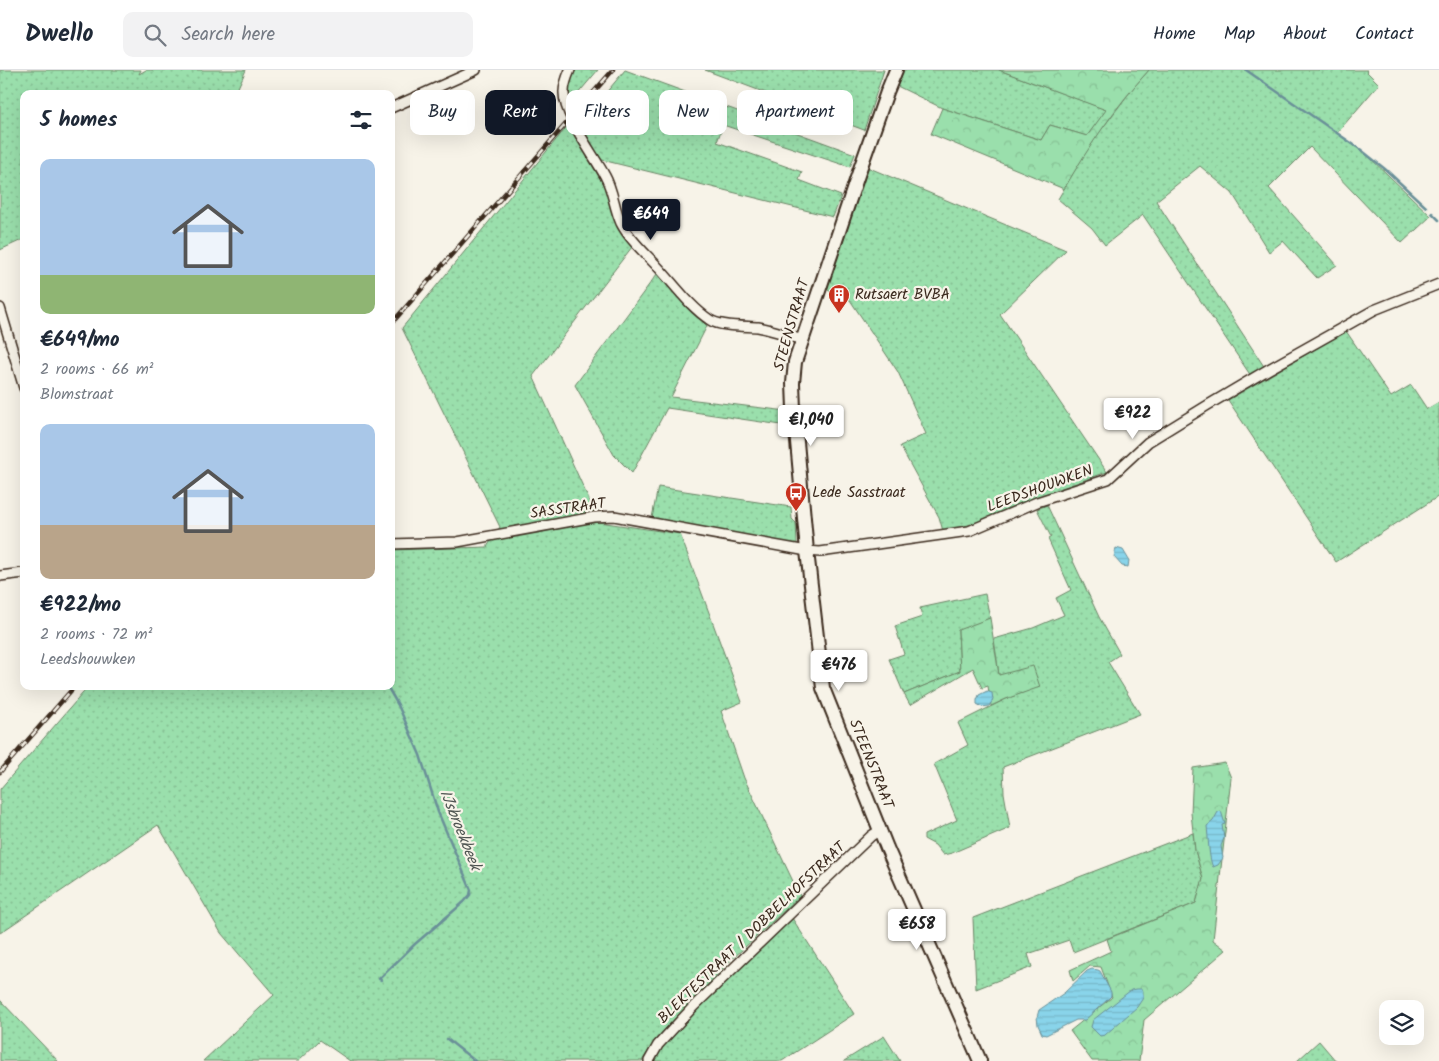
<!DOCTYPE html>
<html lang="en">
<head>
<meta charset="utf-8">
<style>
  body { margin:0; font-family:Kalam,sans-serif; background:#f2f2f3; color:#1f2937; height:100vh; display:flex; flex-direction:column; font-size:19px; white-space:nowrap }
  * { box-sizing:border-box; margin:0 }
  p { font-size:16px; color:#747a83 }
  .icon { flex:none; width:28px; height:28px; fill:none; stroke:currentColor; stroke-width:2; stroke-linecap:round; stroke-linejoin:round }
  .map { position:relative; flex:1; overflow:hidden }
  .panel { position:absolute; left:20px; top:20px; width:375px; height:600px; display:flex; flex-direction:column; background:#fff; border-radius:10px; box-shadow:0 5px 20px #0002 }
  .panel>* { flex:none }
  .guide { position:absolute; left:410px; top:20px; width:475px; height:45px; display:flex; gap:10px }
  .controls { position:absolute; left:1379px; top:930px; display:grid; gap:10px }
  .controls a { display:grid; place-items:center; width:45px; height:45px; border-radius:10px; background:#fff; box-shadow:0 5px 20px #0002; font-size:25px }
  .price { position:absolute; translate:-50% -42px; padding:0 11px; border-radius:5px; background:#fff; color:#222; font-size:16px; line-height:32px; filter:drop-shadow(0 1px 2px #0008) }
  .price::after { content:''; position:absolute; left:50%; top:30px; width:15px; height:11px; margin-left:-8px; background:inherit; clip-path:polygon(0 0,100% 0,50% 100%) }
  .price.current { background:#111827; color:#fff }
  ul { padding:0; list-style:none }
  li { display:grid; align-content:center; gap:10px; height:265px; padding:0 20px }
  li span { display:grid; place-items:center; height:155px; border-radius:10px; color:#555 }
  li>.icon { margin-inline-start:auto }
  span .icon { width:90px; height:90px; fill:#fffc; stroke-width:1 }
  li b { font-size:21px }
  h2 { display:flex; justify-content:space-between; align-items:center; height:60px; padding:0 20px; font-size:21px }
  .pill { padding:0 18px; border-radius:10px; background:#fff; box-shadow:0 5px 20px #0002; font-size:18px; line-height:45px }
  .pill.current { background:#111827; color:#fff }
  header { display:flex; align-items:center; gap:30px; box-sizing:border-box; height:70px; padding:0 25px; background:#fff; border-bottom:1px solid #e0e1e3 }
  header strong { font-size:24px }
  nav { display:flex; gap:28px; margin-inline-start:auto; font-size:18px }
  .search { width:350px; height:45px; background:#f2f2f3; display:flex; align-items:center; gap:12px; box-sizing:border-box; padding:0 18px; border-radius:10px; color:#747a83; font-size:19px }
  .map>svg:first-child { display:block }
</style>
</head>
<body>
<header>
<strong>Dwello</strong>
<div class="search"><svg class="icon" aria-label="search" viewBox="0 0 24 24"><circle cx="10" cy="10" r="6"/><path d="M15 15l6 6"/></svg>Search here</div>
<nav><a>Home</a><a>Map</a><a>About</a><a>Contact</a></nav>
</header>
<div class="map">
<svg width="1439" height="991" viewBox="0 0 1439 991">
  <defs>
    <pattern id="grass-dots" width="8" height="8" patternUnits="userSpaceOnUse" patternTransform="scale(1.25)"><rect width="8" height="8" fill="#9adfac"/><path d="M2 2h.1M6 6h.1" fill="none" stroke="#86c094" stroke-width="1.8" stroke-linecap="round"/></pattern>
    <pattern id="forest-crowns" width="20" height="18" patternUnits="userSpaceOnUse" patternTransform="scale(1.25)"><rect width="20" height="18" fill="#9adfac"/><path d="M2 6a3 3 0 1 1 6 0M12 15a3 3 0 1 1 6 0" fill="none" stroke="#86c094"/></pattern>
    <pattern id="water-rules" width="6" height="5" patternUnits="userSpaceOnUse" patternTransform="scale(1.25)"><rect width="6" height="5" fill="#89d4ea"/><path d="M0 2.5h6" fill="none" stroke="#77b6c8"/></pattern>
  </defs>
  <rect width="100%" height="100%" fill="#f7f3e8"/>
  <filter id="ink" filterUnits="userSpaceOnUse"><feTurbulence type="fractalNoise" baseFrequency=".02" numOctaves="2"/><feDisplacementMap in="SourceGraphic" scale="10" xChannelSelector="R" yChannelSelector="G"/><feConvolveMatrix kernelMatrix="1 2 1 2 8 2 1 2 1" color-interpolation-filters="sRGB"/></filter>
  <g filter="url(#ink)">
    <path fill="url(#grass-dots)" stroke="#6a8465" d="M 0,0 L 141,0 L 139,4 L 146,0 L 246,0 L 235,24 L 24,24 L 24,169 L 0,180 Z
      M 573,0 L 598,0 L 570,33 L 566,25 Z
      M 625,0 L 855,84 L 850,97 L 723,55 L 717,72 L 802,102 L 799,110 L 841,126 L 833,147 L 602,90 L 589,72 L 580,54 Z
      M 705,0 L 884,0 L 864,60 Z
      M 903,0 L 999,0 L 1107,40 L 1087,66 L 1050,55 L 1041,70 L 942,38 L 895,15 Z
      M 1149,0 L 1367,0 L 1366,1 L 1379,14 L 1337,63 L 1368,86 L 1431,146 L 1402,173 L 1310,77 L 1269,118 L 1337,195 L 1317,208 L 1283,171 L 1269,182 L 1232,123 L 1200,96 L 1156,131 L 1265,298 L 1251,306 L 1143,145 L 1105,175 L 1092,158 L 1058,129 L 1089,76 L 1133,18 Z
      M 569,54 L 606,119 L 615,150 L 632,177 L 533,306 L 599,452 L 680,464 L 742,632 L 721,641 L 744,708 L 800,826 L 730,891 L 656,969 L 642,991 L 350,991 L 320,970 L 298,991 L 203,991 L 274,925 L 221,863 L 158,755 L 0,863 L 0,719 L 89,616 L 391,616 L 391,480 L 487,477 L 500,457 L 402,258 Z
      M 867,97 L 1066,180 L 1000,244 L 1107,402 L 1029,430 L 977,453 L 943,461 L 939,447 L 900,376 L 926,364 L 898,302 L 850,230 L 827,219 Z
      M 657,204 L 707,256 L 671,327 L 787,341 L 788,356 L 667,338 L 632,403 L 614,385 L 575,315 Z
      M 1346,261 L 1391,327 L 1411,315 L 1427,339 L 1439,332 L 1439,426 L 1336,492 L 1228,330 Z
      M 658,417 L 791,437 L 792,449 L 796,453 L 797,475 L 652,448 Z
      M 1047,435 L 1099,547 L 1120,584 L 1108,592 L 1140,644 L 1003,697 L 1004,723 L 1010,758 L 952,783 L 943,785 L 935,775 L 924,769 L 924,765 L 957,750 L 934,694 L 968,675 L 958,653 L 1006,629 L 1040,616 L 999,605 L 994,569 L 1033,558 L 1064,545 L 1056,528 L 1071,520 L 1048,469 L 1051,467 L 1037,439 Z
      M 985,524 L 990,548 L 958,561 L 960,601 L 904,624 L 889,589 L 904,584 L 895,556 L 922,547 L 920,538 Z
      M 1193,763 L 1195,780 L 1203,809 L 1196,833 L 1073,882 L 1069,870 L 1028,884 L 1032,897 L 976,919 L 973,848 Z
      M 792,848 L 854,944 L 782,991 L 653,991 L 657,983 L 690,945 Z
      M 0,930 L 58,991 L 0,991 Z
      M 884,966 L 900,991 L 844,991 Z
      M 1319,971 L 1336,991 L 1297,991 Z"/>
    <path fill="url(#forest-crowns)" stroke="#6a8465" d="M 999,0 L 1149,0 C 1116,36 1089,76 1064,119 L 931,64 L 942,38 L 1041,70 L 1050,55 L 1087,66 L 1106,40 Z
      M 990,548 L 999,605 L 1033,596 L 1040,617 L 1006,629 L 991,636 L 988,616 L 982,618 L 973,598 L 910,635 L 904,624 L 960,601 L 958,560 Z
      M 1225,693 L 1231,708 L 1213,870 L 1226,880 L 1144,950 L 1139,991 L 1092,991 L 1070,961 L 1112,927 L 1101,897 L 1090,896 L 1073,911 L 1070,900 L 1111,881 L 1107,869 L 1196,833 L 1203,809 L 1195,780 L 1191,743 L 1193,698 Z"/>
    <path fill="url(#water-rules)" stroke="#6a9098" d="M 1116,478 L 1123,480 L 1129,490 L 1128,497 L 1122,496 L 1114,487 Z
      M 987,621 L 992,623 L 993,630 L 989,636 L 982,637 L 977,634 L 977,630 L 979,625 Z
      M 1221,741 L 1225,754 L 1222,755 L 1224,768 L 1221,776 L 1223,788 L 1218,795 L 1213,797 C 1209,791 1208,765 1207,756 L 1213,751 L 1218,742 Z
      M 1092,899 L 1098,900 L 1100,901 L 1111,922 L 1111,926 L 1107,930 L 1085,950 L 1076,950 L 1046,965 L 1042,964 L 1038,955 L 1037,947 L 1039,940 L 1064,923 L 1087,901 Z
      M 1137,919 L 1142,919 L 1143,921 L 1143,928 L 1137,937 L 1105,965 L 1100,966 L 1091,957 L 1093,950 L 1131,920 Z"/>
    <g fill="none" stroke-linecap="round" stroke-linejoin="round">
      <path stroke="#6a9098" stroke-width="2.5" d="M 1246,0 L 1360,79 L 1385,99 L 1426,137
        M 1432,143 L 1439,150
        M 381,910 L 379,909 L 415,874 L 464,832 L 470,825 L 471,820 L 438,742 L 420,685 L 398,635 L 387,616
        M 447,969 L 475,991"/>
      <g stroke="#3b2a1e" stroke-width="12">
        <path id="street" d="M 570,0 C 567,7 564,14 564,22 C 563,45 594,85 605,106 C 613,120 614,138 621,153 C 629,169 645,183 657,196 C 674,214 690,237 710,250 C 720,257 746,256 758,257 C 774,260 788,265 802,270
          M 391,38 L 476,0
          M 0,238 L 24,318
          M 391,474 L 457,472 L 594,447 L 614,446 L 807,481 L 820,482 L 969,461 L 1037,432 L 1108,409 L 1148,372 L 1208,335 L 1269,299 L 1374,240 L 1439,214
          M 0,506 L 24,503
          M 649,991 L 658,975 L 694,936 L 871,766 L 880,760"/>
      </g>
      <g stroke="#3b2a1e" stroke-width="16">
        <path id="secondary" d="M 896,0 L 887,22 L 860,99 L 795,292 L 793,313 L 794,339 L 807,481 L 823,618 L 887,778 L 980,991"/>
      </g>
      <use href="#street" stroke="#f7f3e8" stroke-width="9"/>
      <use href="#secondary" stroke="#f7f3e8" stroke-width="12"/>
      <g stroke="#3b2a1e" stroke-width="4.5">
        <path id="rail" d="M 391,254 L 613,0
          M 0,702 L 75,616"/>
      </g>
      <use href="#rail" stroke="#f7f3e8" stroke-width="2.5" stroke-dasharray="8" stroke-linecap="butt"/>
    </g>
  </g>
  <defs>
    <g id="building-pin" transform="scale(1.125)"><path d="M0 17L-7.5 6A9.5 9.5 0 1 1 7.5 6Z" fill="#c8321e" stroke="#f7f3e8"/><path d="M-4-6H4V6H1V3H-1V6H-4ZM-2.5-4.3h1.7v1.8h-1.7ZM.8-4.3h1.7v1.8H.8ZM-2.5-1h1.7V.8h-1.7ZM.8-1h1.7V.8H.8Z" fill="#fff"/></g>
    <g id="bus-pin" transform="scale(1.125)"><path d="M0 17L-7.5 6A9.5 9.5 0 1 1 7.5 6Z" fill="#c8321e" stroke="#f7f3e8"/><path d="M-5-6H5V4H4V6H2V4H-2V6H-4V4H-5ZM-3.5-4V0h7V-4ZM-3.5 1.2v1.5H-2V1.2ZM2 1.2v1.5H3.5V1.2Z" fill="#fff"/></g>
  </defs>
  <g fill-rule="evenodd">
    <use href="#building-pin" x="839" y="225"/>
    <use href="#bus-pin" x="796" y="423"/>
  </g>
  <g text-anchor="middle" dominant-baseline="central" stroke-width="4.5" stroke-linejoin="round" paint-order="stroke">
    <g font-size="15" fill="#3b2a1e" stroke="#f7f3e8" text-anchor="start">
      <text x="855" y="225">Rutsaert BVBA</text>
      <text x="812" y="423">Lede Sasstraat</text>
    </g>
    <g font-size="15" fill="#3b2a1e" stroke="#f7f3e8">
      <text transform="translate(792 255) rotate(-74)">STEENSTRAAT</text>
      <text transform="translate(1040 419) rotate(-20)">LEEDSHOUWKEN</text>
      <text transform="translate(568 439) rotate(-8)">SASSTRAAT</text>
      <text transform="translate(871 694) rotate(68)">STEENSTRAAT</text>
      <text transform="translate(752 863) rotate(-44)">BLEKTESTRAAT / DOBBELHOFSTRAAT</text>
    </g>
    <g font-size="16" font-style="italic" fill="#4e5451" stroke="#f7f3e8">
      <text transform="translate(460 760) rotate(68)">IJsbroekbeek</text>
    </g>
  </g>
</svg>
<div class="controls">
<a><svg class="icon" aria-label="layers" viewBox="0 0 24 24"><path d="M12 4l9 5-9 5-9-5zM3 14l9 5 9-5"/></svg></a>
</div>
<b class="price current" style="left:651px;top:171px">€649</b>
<b class="price" style="left:1133px;top:370px">€922</b>
<b class="price" style="left:811px;top:377px">€1,040</b>
<b class="price" style="left:839px;top:622px">€476</b>
<b class="price" style="left:917px;top:881px">€658</b>
<div class="guide">
<a class="pill">Buy</a>
<a class="pill current">Rent</a>
<a class="pill">Filters</a>
<a class="pill">New</a>
<a class="pill">Apartment</a>
</div>
<section class="panel">
<h2>5 homes<svg class="icon" aria-label="filters" viewBox="0 0 24 24"><path d="M4 7h16M4 17h16"/><circle cx="9" cy="7" r="2"/><circle cx="15" cy="17" r="2"/></svg></h2>
<ul>
<li><span style="background:linear-gradient(#a9c7e8 75%,#8fb573 0)"><svg class="icon" aria-label="home" viewBox="0 0 24 24"><path d="M3 11l9-7 9 7M6 9v11h12V9"/></svg></span><div><b>€649/mo</b><p>2 rooms · 66 m²</p><p>Blomstraat</p></div></li>
<li><span style="background:linear-gradient(#a9c7e8 65%,#b9a48a 0)"><svg class="icon" aria-label="home" viewBox="0 0 24 24"><path d="M3 11l9-7 9 7M6 9v11h12V9"/></svg></span><div><b>€922/mo</b><p>2 rooms · 72 m²</p><p>Leedshouwken</p></div></li>
</ul>
</section>
</div>
</body>
</html>
